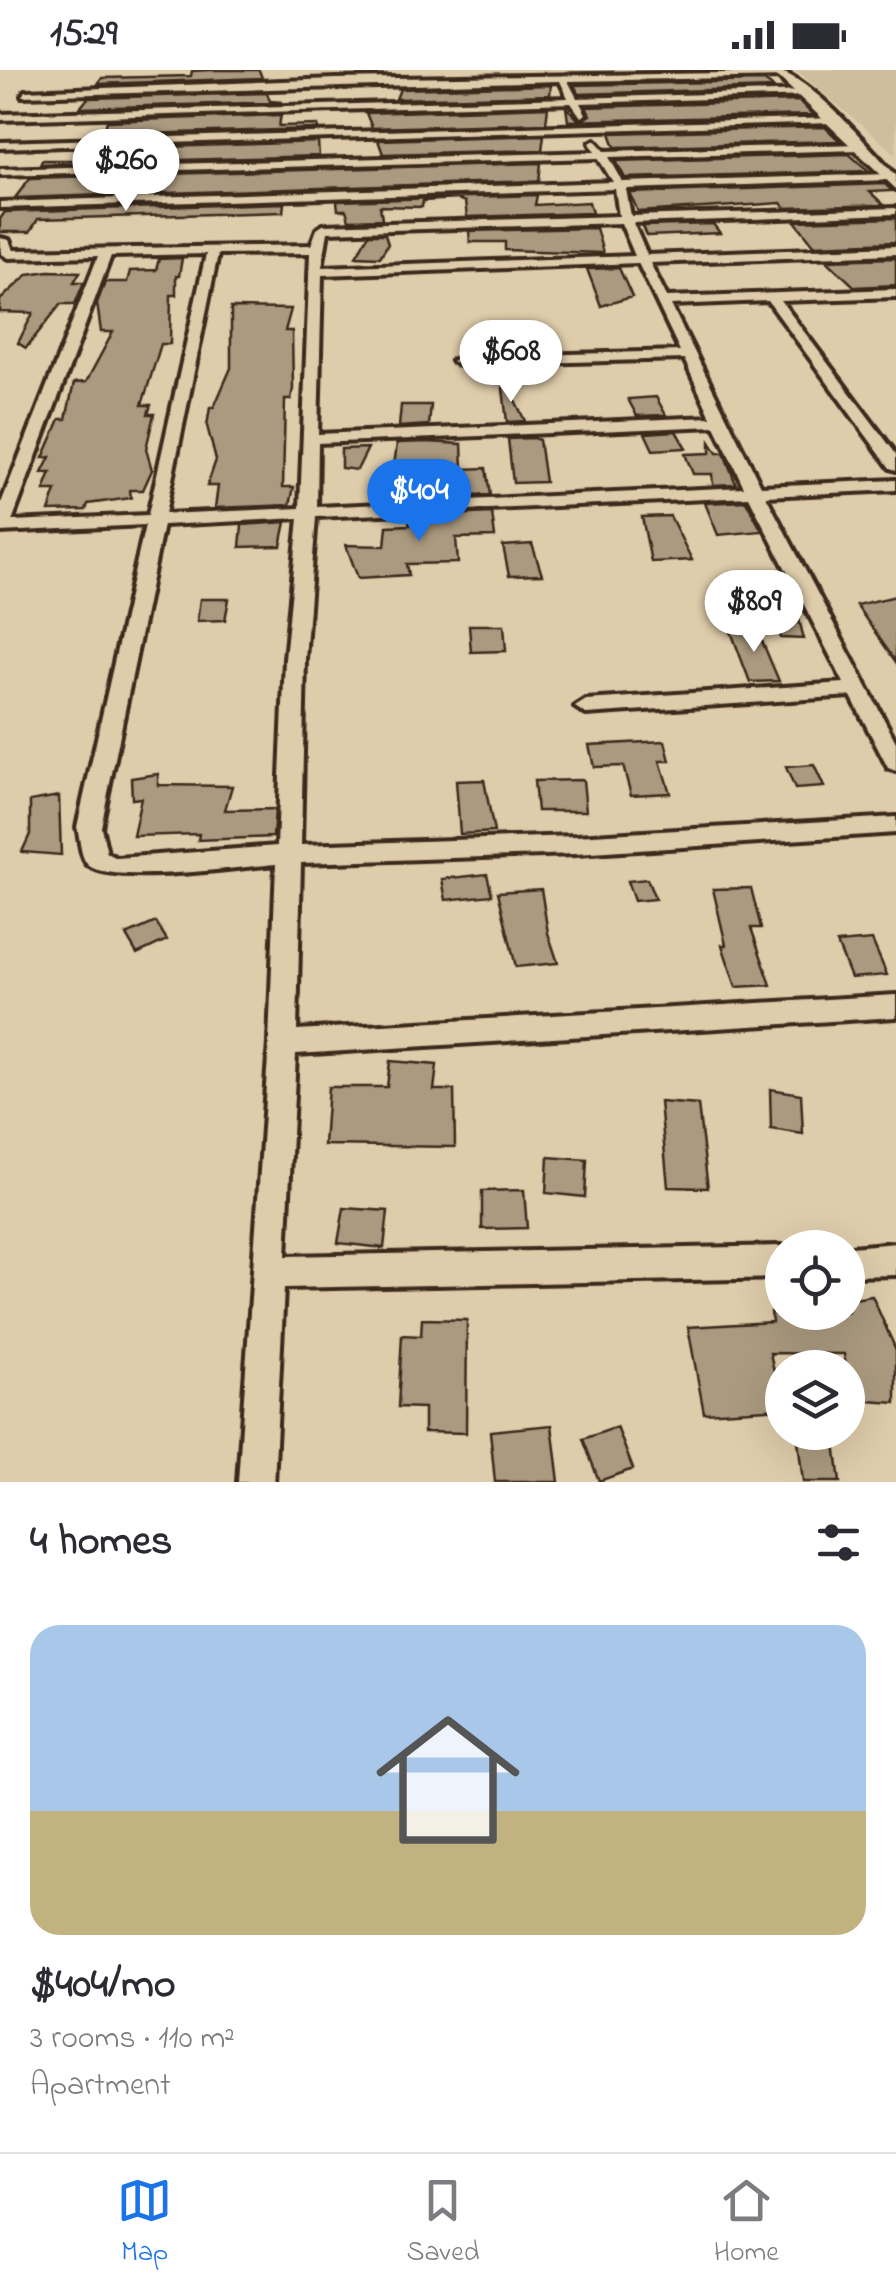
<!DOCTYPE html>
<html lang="en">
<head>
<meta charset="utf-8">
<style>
  body { margin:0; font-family:"Indie Flower",sans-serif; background:#f7f7f7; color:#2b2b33; height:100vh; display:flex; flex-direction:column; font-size:38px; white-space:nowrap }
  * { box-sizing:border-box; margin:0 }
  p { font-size:32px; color:#7c7c81 }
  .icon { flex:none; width:55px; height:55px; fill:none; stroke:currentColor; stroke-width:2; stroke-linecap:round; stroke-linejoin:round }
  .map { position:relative; height:1412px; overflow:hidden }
  .panel { display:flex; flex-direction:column; background:#fff; flex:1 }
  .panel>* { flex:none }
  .fabs { position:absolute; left:765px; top:1160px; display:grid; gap:20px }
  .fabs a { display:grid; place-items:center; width:100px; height:100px; border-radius:50%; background:#fff; box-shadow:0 10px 40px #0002; font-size:50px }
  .price { position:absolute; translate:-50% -85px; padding:0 22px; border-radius:35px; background:#fff; color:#222; font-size:32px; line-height:65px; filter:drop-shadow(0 2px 5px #0008) }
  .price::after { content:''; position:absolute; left:50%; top:60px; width:30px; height:22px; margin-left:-15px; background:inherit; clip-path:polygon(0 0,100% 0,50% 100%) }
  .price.selected { background:#1a73e8; color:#fff }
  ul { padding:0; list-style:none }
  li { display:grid; align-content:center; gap:20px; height:530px; padding:0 30px }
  li span { display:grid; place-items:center; height:310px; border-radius:30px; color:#555 }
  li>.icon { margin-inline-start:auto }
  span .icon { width:180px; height:180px; fill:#fffc; stroke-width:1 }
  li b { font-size:42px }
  h2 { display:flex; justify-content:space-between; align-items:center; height:120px; padding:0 30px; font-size:42px }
  .status { display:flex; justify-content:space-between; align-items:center; height:70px; padding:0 50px; background:#fff; direction:ltr }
  .status svg { height:28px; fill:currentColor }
  .dock { display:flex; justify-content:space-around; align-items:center; height:140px; border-top:2px solid #e1e1e2; background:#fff; font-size:28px; color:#7c7c81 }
  .dock a { display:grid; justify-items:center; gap:5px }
  .dock .selected { color:#1a73e8 }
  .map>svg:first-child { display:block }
</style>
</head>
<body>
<div class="status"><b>15:29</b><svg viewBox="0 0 49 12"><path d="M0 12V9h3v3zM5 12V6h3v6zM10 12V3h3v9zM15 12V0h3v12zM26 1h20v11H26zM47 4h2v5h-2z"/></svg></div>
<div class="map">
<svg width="896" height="1412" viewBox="0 0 896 1412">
  <rect width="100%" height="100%" fill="#deccaa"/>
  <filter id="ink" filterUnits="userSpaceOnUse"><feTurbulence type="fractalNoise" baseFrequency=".01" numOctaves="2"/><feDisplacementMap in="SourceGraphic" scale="20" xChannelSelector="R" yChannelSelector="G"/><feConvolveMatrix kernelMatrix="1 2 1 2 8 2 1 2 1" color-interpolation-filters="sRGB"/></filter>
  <g filter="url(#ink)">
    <path fill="#cfbd9d" d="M 796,0 L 896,0 L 896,84 Z"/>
    <path fill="#ab9a7f" stroke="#3b2a1e" stroke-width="2.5" d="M 211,0 L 259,0 L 262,8 L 98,14 L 102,8 L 191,6 L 192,1 Z
      M 764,11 L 774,18 L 579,24 L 574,15 Z
      M 551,15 L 550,25 L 396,29 L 400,19 Z
      M 267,23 L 270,31 L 282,32 L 80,38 L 88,28 Z
      M 799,31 L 813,45 L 568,51 L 566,37 L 580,51 L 590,45 L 586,37 Z
      M 548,37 L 546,53 L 372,58 L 366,43 Z
      M 281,45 L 279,56 L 318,55 L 318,59 L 103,65 L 107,51 Z
      M 825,57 L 840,71 L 615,77 L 610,63 Z
      M 544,65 L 542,80 L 383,84 L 378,70 Z
      M 318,72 L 319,86 L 40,94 L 42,90 L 97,90 L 100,79 Z
      M 849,84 L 869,101 L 625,108 L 616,91 Z
      M 541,93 L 539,111 L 15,128 L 30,108 Z
      M 885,114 L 892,121 L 870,122 L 884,135 L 785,138 L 781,133 L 638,142 L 630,123 Z
      M 537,125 L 535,135 L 589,132 L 592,143 L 467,147 L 465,132 L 458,129 L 423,131 L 422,137 L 380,136 L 382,149 L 349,150 L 346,140 L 338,140 L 337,131 Z
      M 284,133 L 283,142 L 38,149 L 30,162 L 0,162 L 0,149 L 5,142 Z
      M 896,148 L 896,172 L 814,175 L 795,151 Z
      M 713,154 L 720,163 L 647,166 L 643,156 Z
      M 596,158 L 603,183 L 505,180 L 505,172 L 470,172 L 469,161 Z
      M 369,164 L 385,164 L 388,174 L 380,187 L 356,186 Z
      M 182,188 L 179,206 L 176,206 L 176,225 L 171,225 L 170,274 L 161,274 L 142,335 L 151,335 L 148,344 L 154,344 L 146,379 L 152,400 L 143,420 L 130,420 L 131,428 L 88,434 L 86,440 L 49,441 L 56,421 L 44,421 L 51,403 L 42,403 L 50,387 L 43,388 L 60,349 L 66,349 L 74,313 L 86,312 L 113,262 L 101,262 L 97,233 L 105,212 L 127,212 L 130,201 L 156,200 L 159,189 Z
      M 896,188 L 896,215 L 855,217 L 826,190 Z
      M 619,198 L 632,227 L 601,236 L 587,199 Z
      M 49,201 L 80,202 L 74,212 L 84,212 L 75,234 L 61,234 L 26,278 L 18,273 L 33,243 L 0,242 L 0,230 L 28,204 Z
      M 231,238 L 291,239 L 285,261 L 292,261 L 293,319 L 291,329 L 285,329 L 283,417 L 294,417 L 290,435 L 215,438 L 218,416 L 207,416 L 216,390 L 207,356 L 210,337 L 214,337 L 231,298 Z
      M 505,309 L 525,351 L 507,352 L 502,310 Z
      M 656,327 L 666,345 L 637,346 L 628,329 Z
      M 401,335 L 431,335 L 429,355 L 399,357 Z
      M 676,361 L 686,378 L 653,380 L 645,363 Z
      M 533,368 L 539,370 L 545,412 L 513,413 L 508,369 Z
      M 427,372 L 462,374 L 463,399 L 486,398 L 490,425 L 403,429 L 394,396 L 397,373 Z
      M 710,372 L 717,383 L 724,383 L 736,414 L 713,415 L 712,404 L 693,404 L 685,384 L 710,383 Z
      M 368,378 L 357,400 L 341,398 L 341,379 Z
      M 746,431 L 762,461 L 718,465 L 705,433 Z
      M 492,443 L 495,467 L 456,468 L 458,493 L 407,494 L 409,505 L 358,508 L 346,475 L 385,476 L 387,456 L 410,455 L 408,447 Z
      M 670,446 L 692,490 L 651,492 L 642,447 Z
      M 286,452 L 281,476 L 240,477 L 242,455 Z
      M 532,474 L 542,505 L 509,506 L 503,476 Z
      M 896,526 L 896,592 L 856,535 Z
      M 200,529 L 229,529 L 225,550 L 197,551 Z
      M 772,530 L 794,530 L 804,569 L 781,568 Z
      M 469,555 L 504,555 L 506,581 L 471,582 Z
      M 756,557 L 779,611 L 750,612 L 730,559 Z
      M 665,671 L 670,691 L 660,691 L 670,723 L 631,725 L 623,696 L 594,697 L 589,675 Z
      M 814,695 L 824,717 L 795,719 L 786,697 Z
      M 158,704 L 158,715 L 232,716 L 225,740 L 275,739 L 273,767 L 198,770 L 199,764 L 133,766 L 141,728 L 132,729 L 131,708 Z
      M 484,710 L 494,762 L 460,764 L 456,711 Z
      M 583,710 L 586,741 L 537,741 L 534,711 Z
      M 59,726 L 61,785 L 22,782 L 30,764 L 30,731 Z
      M 487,804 L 492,825 L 446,830 L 442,809 Z
      M 647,809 L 655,829 L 634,831 L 627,811 Z
      M 751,818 L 761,858 L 751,858 L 771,915 L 736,917 L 722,875 L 726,875 L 713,819 Z
      M 541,819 L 548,863 L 558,893 L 516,897 L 498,822 Z
      M 156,852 L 167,870 L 137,884 L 126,865 Z
      M 872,870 L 887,905 L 851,908 L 837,873 Z
      M 390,991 L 437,995 L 434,1020 L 454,1020 L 455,1077 L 324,1075 L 328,1017 L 387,1017 Z
      M 770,1019 L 801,1024 L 803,1064 L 771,1059 Z
      M 660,1032 L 698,1035 L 708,1118 L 668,1117 Z
      M 548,1087 L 587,1090 L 585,1127 L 546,1123 Z
      M 524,1120 L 527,1158 L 482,1159 L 482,1121 Z
      M 344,1138 L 388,1141 L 384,1178 L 338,1173 Z
      M 872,1226 L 896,1280 L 896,1333 L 852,1330 L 844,1284 L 770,1283 L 782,1338 L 704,1343 L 688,1257 L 772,1252 L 771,1242 L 848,1242 L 848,1230 Z
      M 422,1249 L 467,1250 L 466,1363 L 424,1362 L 424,1338 L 398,1337 L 402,1265 L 421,1266 Z
      M 552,1355 L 559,1412 L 495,1412 L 490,1361 Z
      M 617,1357 L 633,1399 L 599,1411 L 583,1369 Z
      M 797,1363 L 834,1366 L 840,1412 L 803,1412 Z"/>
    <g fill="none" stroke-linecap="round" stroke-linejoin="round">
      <g stroke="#3b2a1e" stroke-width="8">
        <path id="street" d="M 783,2 L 786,7 L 568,11 L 577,28 L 807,21 L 810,26 L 580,33 L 586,44 L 581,47 L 571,33 L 0,50 L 0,44 L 568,28 L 560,11 L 22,26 L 25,21 L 335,9 Z
          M 835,48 L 832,53 L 0,78 L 0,72 Z
          M 595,70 L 605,81 L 860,74 L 865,77 L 860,80 L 609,87 L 623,112 L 889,104 L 894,107 L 889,110 L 626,119 L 631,146 L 896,138 L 896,144 L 633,153 L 647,185 L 896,176 L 896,184 L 650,193 L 667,227 L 896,219 L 896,227 L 781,231 L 896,384 L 896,400 L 890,398 L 768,231 L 671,235 L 761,416 L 896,410 L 896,420 L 766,426 L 896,672 L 896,701 L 888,698 L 851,626 L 586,644 L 575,637 L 586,630 L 844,613 L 749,427 L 316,447 L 305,589 L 301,775 L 576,766 L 896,747 L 896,763 L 576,784 L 301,793 L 297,960 L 896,925 L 896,947 L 296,984 L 286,1186 L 782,1176 L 785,1178 L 782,1178 L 782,1208 L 284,1218 L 274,1412 L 238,1412 L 269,973 L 276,794 C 241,797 111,815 88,795 C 80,787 80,767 77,757 L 145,455 L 0,462 L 0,436 L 98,186 L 8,188 L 2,184 L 0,168 L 9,170 L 13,180 L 311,175 L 317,159 L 323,155 L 619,146 L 615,119 L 0,138 L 0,132 L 613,112 L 598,88 L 0,105 L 0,99 L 595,82 L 590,73 ZM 621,153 L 635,186 L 322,197 L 328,162 ZM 310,183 L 300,438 L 165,444 L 218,184 ZM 206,184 L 148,445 L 12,451 L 111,186 ZM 638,193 L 680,281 L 459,287 L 452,291 L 459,295 L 684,289 L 711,347 L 318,364 L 322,205 ZM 715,356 L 744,417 L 317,437 L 318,373 ZM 299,448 L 285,589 L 277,776 L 117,788 L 107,783 L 101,757 L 163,455 Z
          M 896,1173 L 896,1205 L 848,1206 L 848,1178 L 840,1178 Z"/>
      </g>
      <g stroke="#3b2a1e" stroke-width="8">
        <path id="secondary" d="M 771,0 C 806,0 870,79 896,105 L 896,119 Z"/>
      </g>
      <use href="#street" fill="#deccaa" fill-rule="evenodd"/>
      <use href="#secondary" fill="#deccaa" fill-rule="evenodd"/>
    </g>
  </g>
</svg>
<div class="fabs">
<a><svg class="icon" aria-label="locate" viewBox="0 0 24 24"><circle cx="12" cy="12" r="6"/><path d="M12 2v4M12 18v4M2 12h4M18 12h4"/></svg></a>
<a><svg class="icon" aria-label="layers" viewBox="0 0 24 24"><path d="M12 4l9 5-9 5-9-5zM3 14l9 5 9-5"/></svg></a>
</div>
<b class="price" style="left:126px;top:144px">$260</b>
<b class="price" style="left:511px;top:335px">$608</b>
<b class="price selected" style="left:419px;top:474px">$404</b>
<b class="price" style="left:754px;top:585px">$809</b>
</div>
<section class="panel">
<h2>4 homes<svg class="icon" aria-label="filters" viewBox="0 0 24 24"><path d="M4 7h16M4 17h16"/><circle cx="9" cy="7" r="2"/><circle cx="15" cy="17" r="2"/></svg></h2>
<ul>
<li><span style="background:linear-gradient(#a9c7e8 60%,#c2b280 0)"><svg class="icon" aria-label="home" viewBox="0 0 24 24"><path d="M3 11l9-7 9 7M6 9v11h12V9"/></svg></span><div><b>$404/mo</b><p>3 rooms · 110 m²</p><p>Apartment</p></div></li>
</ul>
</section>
<nav class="dock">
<a class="selected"><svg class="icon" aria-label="map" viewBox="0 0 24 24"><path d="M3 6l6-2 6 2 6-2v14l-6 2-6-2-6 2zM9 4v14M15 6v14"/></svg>Map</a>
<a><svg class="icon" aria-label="saved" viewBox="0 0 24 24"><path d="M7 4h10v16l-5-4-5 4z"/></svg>Saved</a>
<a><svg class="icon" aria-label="home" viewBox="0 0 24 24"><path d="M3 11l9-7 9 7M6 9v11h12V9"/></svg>Home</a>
</nav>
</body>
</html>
